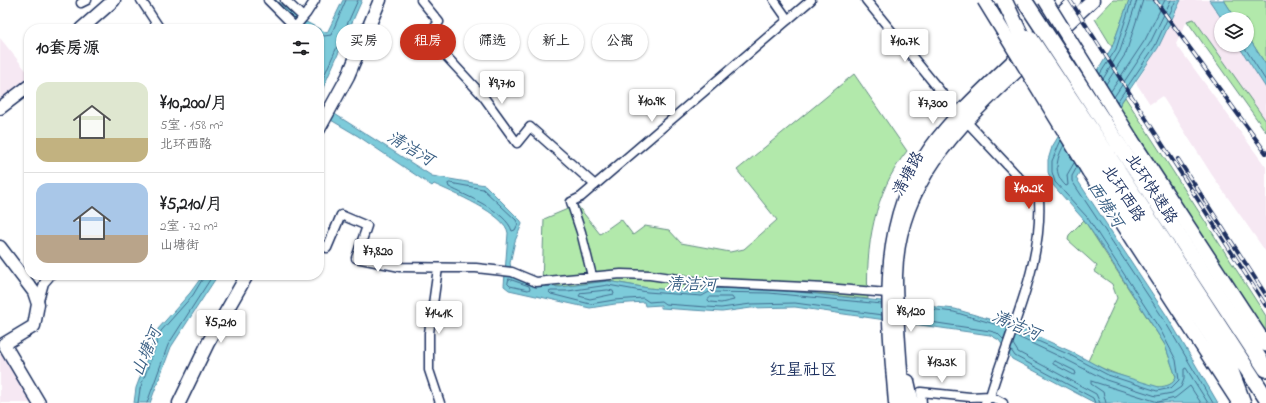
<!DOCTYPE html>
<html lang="zh">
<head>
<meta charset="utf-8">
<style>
  body { margin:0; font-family:"Indie Flower","LXGW WenKai TC",sans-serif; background:#f2f2f2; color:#202124; height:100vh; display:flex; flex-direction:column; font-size:15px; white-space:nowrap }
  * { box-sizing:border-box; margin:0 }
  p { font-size:13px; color:#757577 }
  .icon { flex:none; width:22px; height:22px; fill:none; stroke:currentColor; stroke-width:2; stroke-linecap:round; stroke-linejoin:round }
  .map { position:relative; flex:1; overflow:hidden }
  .details { position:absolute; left:24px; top:24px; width:300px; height:256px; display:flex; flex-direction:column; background:#fff; border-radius:16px; box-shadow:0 1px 3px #0004 }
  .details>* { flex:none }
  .top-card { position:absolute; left:336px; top:24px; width:380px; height:36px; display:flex; gap:8px }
  .fabs { position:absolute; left:1214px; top:12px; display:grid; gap:8px }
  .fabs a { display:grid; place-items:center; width:40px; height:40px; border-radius:50%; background:#fff; box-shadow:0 1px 3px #0004; font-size:20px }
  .price { position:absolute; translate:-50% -34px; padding:0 9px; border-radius:4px; background:#fff; color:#222; font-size:13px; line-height:26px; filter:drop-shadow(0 1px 2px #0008) }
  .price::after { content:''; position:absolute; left:50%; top:24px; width:12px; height:9px; margin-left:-6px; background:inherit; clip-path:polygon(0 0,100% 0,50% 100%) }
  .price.selected { background:#c8321e; color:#fff }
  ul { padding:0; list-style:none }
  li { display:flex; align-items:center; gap:12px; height:100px; padding:0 12px }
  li+li { border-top:1px solid #e0e0e0 }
  li span { display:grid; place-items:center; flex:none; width:112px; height:80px; border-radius:12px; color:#555 }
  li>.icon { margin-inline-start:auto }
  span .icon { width:48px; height:48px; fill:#fffc; stroke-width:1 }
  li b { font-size:17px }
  h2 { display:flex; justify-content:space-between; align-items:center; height:48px; padding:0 12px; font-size:17px }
  .pill { padding:0 14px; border-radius:18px; background:#fff; box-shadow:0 1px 3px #0004; font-size:14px; line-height:36px }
  .pill.selected { background:#c8321e; color:#fff }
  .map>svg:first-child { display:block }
</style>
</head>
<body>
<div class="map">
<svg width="1266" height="403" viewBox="0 0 1266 403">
  <rect width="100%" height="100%" fill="#fff"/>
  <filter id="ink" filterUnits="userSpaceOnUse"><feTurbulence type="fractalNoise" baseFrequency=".025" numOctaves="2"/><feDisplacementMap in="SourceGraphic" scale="8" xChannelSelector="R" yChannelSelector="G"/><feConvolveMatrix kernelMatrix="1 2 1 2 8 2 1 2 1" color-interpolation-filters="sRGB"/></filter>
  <g filter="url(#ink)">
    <path fill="#f6e8f3" d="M 1181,0 L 1209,0 L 1222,19 L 1221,45 L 1238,45 L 1266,88 L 1266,121 L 1194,19 L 1187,21 L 1176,44 L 1266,167 L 1266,252 L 1212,175 L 1162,96 L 1150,104 L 1136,83 L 1158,48 Z
      M 0,38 L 29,74 L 29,84 L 0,106 Z
      M 0,350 L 35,399 L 34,403 L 0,403 Z"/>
    <path fill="#b2e9ab" stroke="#668c84" d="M 1113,0 L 1129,0 L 1112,47 L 1095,19 Z
      M 1224,0 L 1266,0 L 1266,65 L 1247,35 L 1247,19 L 1236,19 Z
      M 1194,19 L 1266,121 L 1266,132 L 1187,21 Z
      M 854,74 L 907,151 C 874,192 865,248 868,299 L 769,289 L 704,288 L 703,293 L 648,288 L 608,281 L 561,287 L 542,286 L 544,219 L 577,205 L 600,234 L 621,219 L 633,235 L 645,226 L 669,230 L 681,243 L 730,252 L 744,249 L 777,220 L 737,170 Z
      M 1125,97 L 1266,316 L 1266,337 L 1143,149 L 1119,106 Z
      M 1084,220 L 1165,345 L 1176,377 C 1174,384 1165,388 1158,387 C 1143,385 1101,369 1088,361 L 1117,298 L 1112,284 L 1094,271 L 1097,266 L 1068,240 L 1069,235 Z"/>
    <path fill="#7dcbda" stroke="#568da8" d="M 270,0 L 276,0 L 295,16 L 327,33 L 343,0 L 362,0 L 319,97 L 319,62 L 324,46 L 319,41 L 319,29 L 302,29 L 291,21 Z
      M 1129,0 L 1181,0 L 1158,48 L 1122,101 L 1076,178 L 1167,316 L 1218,403 L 1095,403 L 1012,359 L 999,340 L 990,335 L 795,307 L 751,308 L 722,312 L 661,308 L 661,305 L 645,306 L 644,302 L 615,304 L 590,308 L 509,290 L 504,286 L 508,233 C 506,214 451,192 434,184 L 432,186 L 358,136 L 319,113 L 319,104 L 432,176 L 485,185 L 521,221 L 522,224 L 515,241 L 510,263 L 512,275 L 517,279 L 542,286 L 561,287 L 608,281 L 648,288 L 703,293 L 704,288 L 770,289 L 955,309 L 1019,328 L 1072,352 L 1109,372 L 1159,387 C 1166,386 1174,385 1176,377 L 1165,345 L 1107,254 L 1084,220 L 1052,184 L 1048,172 L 1048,160 L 1052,147 L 1112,47 Z
      M 1209,0 L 1224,0 L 1236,19 L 1222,19 Z
      M 1247,35 L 1266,65 L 1266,88 L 1238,45 L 1247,45 Z
      M 203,275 L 218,275 L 171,347 L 150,403 L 134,403 L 136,388 L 158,329 L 190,293 Z"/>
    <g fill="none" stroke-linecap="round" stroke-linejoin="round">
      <path stroke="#426d90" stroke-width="1" d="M 319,33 L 324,36 L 331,35 L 346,0
        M 1243,45 L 1266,81
        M 1100,74 L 1116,49 L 1132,0
        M 1103,79 L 1120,51 L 1137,0
        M 1106,84 L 1126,53 L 1143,0
        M 319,87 L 358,0
        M 1111,91 L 1145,40 L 1165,0
        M 1114,97 L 1150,43 L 1171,0
        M 1117,102 L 1155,46 L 1176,0
        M 1064,145 C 1056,159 1053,174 1066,186 L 1068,185 L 1067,175 L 1074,163
        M 1077,167 L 1072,176 L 1072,181 L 1163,318 L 1213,403
        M 450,183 L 483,189 L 516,220 L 518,224 L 515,230 L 512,231 C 506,211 466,196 449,187 L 448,184 Z
        M 509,279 L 529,286 L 530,289 L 528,290 L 510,286 L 508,284 Z
        M 608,290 L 613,291 L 614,294 L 590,299 L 579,296 L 581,293 Z
        M 711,297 L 732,297 L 734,300 L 721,303 L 710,302 L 708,300 Z
        M 882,304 L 769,293 L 709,292 L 702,296 L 647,292 L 608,285 L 568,291 L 551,291 L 549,292 L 551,294 L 590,304 L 614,300 L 643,298 L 649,302 L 661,301 L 665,304 L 721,308 L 751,304 L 795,303 L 882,315
        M 904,306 L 954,312 L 1008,328
        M 904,318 L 990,331 L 997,333 L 1004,340
        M 1017,332 L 1070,355 L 1108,375 L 1157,391 L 1171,388 L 1179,380 L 1176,360 L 1161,331 L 1087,217 L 1055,182 L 1052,172 L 1052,161 L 1061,140
        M 1016,336 L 1067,360 L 1106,380 L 1156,396 L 1172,393 L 1181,387 L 1184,379 L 1184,369 L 1186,368 L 1208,403
        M 1013,344 L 1018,352 L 1096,394 L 1100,403
        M 1011,350 L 1015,356 L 1093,398 L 1095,403
        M 1055,361 L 1075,371 L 1076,374 L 1074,375 L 1053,364 L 1053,362 Z
        M 138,403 L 140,389 L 161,331 L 193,295 L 205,275
        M 147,403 L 168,345 L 213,275
        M 1106,403 L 1103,392 L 1091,384 L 1091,381 L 1158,402 L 1175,398 L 1190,386 L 1201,403"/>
      <g stroke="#1b2f5e" stroke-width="11">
        <path id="street" d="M 141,0 L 160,29
          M 268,0 L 295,27 L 306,14 L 315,0
          M 285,0 L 303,17
          M 421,0 L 439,22 L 434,28 L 446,56 L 483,96 L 517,143 L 530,127 L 595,185
          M 774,0 L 788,20
          M 866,0 L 959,114
          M 81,3 L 87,0
          M 966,121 L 1039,199 C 1043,266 1009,332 990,396 L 985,403
          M 319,244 L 327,248 L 341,215 L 367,226 L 356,258 L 400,267 L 476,268 L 512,272 L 536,282 L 621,274 L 650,275 L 698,282 L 826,288 L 888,293
          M 438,268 L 429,333 L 429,370 L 440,403
          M 592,276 L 581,232 L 571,202 L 581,197 L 811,0
          M 38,304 L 44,283 L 51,275
          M 922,403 L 921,392 L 970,397 L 990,396 L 1003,403"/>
      </g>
      <g stroke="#1b2f5e" stroke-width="15">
        <path id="secondary" d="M 81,29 L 114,0
          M 1038,36 L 1075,0
          M 1045,45 L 1093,0
          M 0,108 L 29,86
          M 319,129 L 348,76 L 380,0
          M 0,247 L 34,292 L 38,304 L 34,326 L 4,344 L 39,403
          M 908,381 L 913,403
          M 179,403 L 208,343 L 247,275
          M 895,403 C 888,314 875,225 930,148 C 956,112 992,81 1024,50
          M 903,403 C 901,361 896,318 896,276 C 898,178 965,121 1030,59"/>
      </g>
      <g stroke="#1b2f5e" stroke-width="16">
        <path id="primary" d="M 1132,140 L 1266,345
          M 1089,172 L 1239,403"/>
      </g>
      <g stroke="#1b2f5e" stroke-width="18">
        <path id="highway" d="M 1121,148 L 1266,369
          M 1109,157 L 1266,398
          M 1098,165 L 1211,335 L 1229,366 L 1243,403"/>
      </g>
      <use href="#street" stroke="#fff" stroke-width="8"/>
      <use href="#secondary" stroke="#fff" stroke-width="12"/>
      <use href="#primary" stroke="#fff" stroke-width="13"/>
      <use href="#highway" stroke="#fff" stroke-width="15"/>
      <g stroke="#1b2f5e" stroke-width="4">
        <path id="rail" d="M 1070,0 L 1266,306
          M 1155,0 L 1266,153
          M 1178,159 L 1266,295"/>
      </g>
      <use href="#rail" stroke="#fff" stroke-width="2.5" stroke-dasharray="8" stroke-linecap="butt"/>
      <g stroke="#1b2f5e" stroke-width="16" stroke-linecap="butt">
        <path id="primary-bridge" d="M 984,0 L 1089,172
          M 1045,0 L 1132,140"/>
      </g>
      <g stroke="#1b2f5e" stroke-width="18" stroke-linecap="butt">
        <path id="highway-bridge" d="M 1004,0 L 1038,72 L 1098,165
          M 1024,0 L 1121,148
          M 1030,38 L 1109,157"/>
      </g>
      <use href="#primary-bridge" stroke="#fff" stroke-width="13"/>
      <use href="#highway-bridge" stroke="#fff" stroke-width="15"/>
    </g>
  </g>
  <g text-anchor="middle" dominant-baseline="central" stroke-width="3.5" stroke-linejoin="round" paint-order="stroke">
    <g font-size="16" fill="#1b2f5e" stroke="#fff">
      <text transform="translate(909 174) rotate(-62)">清塘路</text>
      <text transform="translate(1151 189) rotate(57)">北环快速路</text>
      <text transform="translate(1123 194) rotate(57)">北环西路</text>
    </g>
    <g font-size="17" font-style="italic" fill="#385e83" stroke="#fff">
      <text transform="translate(410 149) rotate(31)">清洁河</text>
      <text transform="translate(1105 205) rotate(57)">西塘河</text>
      <text transform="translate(691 285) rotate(1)">清洁河</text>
      <text transform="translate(1016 326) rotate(24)">清洁河</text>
      <text transform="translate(147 352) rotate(-67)">山塘河</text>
    </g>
    <g font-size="17" fill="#1b2f5e" stroke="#fff">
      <text x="803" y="370">红星社区</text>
    </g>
  </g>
</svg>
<div class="fabs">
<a><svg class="icon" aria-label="layers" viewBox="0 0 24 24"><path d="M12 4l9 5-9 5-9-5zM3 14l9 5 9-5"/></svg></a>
</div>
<b class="price" style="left:905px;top:63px">¥10.7K</b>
<b class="price" style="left:502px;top:105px">¥9,710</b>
<b class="price" style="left:652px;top:123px">¥10.9K</b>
<b class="price" style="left:933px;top:125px">¥7,300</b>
<b class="price selected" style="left:1029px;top:210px">¥10.2K</b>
<b class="price" style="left:378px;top:273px">¥7,820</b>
<b class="price" style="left:911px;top:333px">¥8,120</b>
<b class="price" style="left:439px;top:335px">¥14.1K</b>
<b class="price" style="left:221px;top:344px">¥5,210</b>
<b class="price" style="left:942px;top:384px">¥13.3K</b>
<div class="top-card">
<a class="pill">买房</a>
<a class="pill selected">租房</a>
<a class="pill">筛选</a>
<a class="pill">新上</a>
<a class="pill">公寓</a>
</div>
<section class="details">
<h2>10套房源<svg class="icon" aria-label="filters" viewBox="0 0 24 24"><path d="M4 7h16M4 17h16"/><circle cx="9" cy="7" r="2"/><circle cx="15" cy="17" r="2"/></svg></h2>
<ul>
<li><span style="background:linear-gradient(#dfe7d0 70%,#c2b280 0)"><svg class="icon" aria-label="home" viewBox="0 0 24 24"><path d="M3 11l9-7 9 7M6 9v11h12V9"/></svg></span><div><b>¥10,200/月</b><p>5室 · 158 m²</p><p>北环西路</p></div></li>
<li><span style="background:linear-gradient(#a9c7e8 65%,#b9a48a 0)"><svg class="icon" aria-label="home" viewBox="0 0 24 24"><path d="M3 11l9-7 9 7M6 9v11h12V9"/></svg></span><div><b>¥5,210/月</b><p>2室 · 72 m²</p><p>山塘街</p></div></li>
</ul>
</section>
</div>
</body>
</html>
